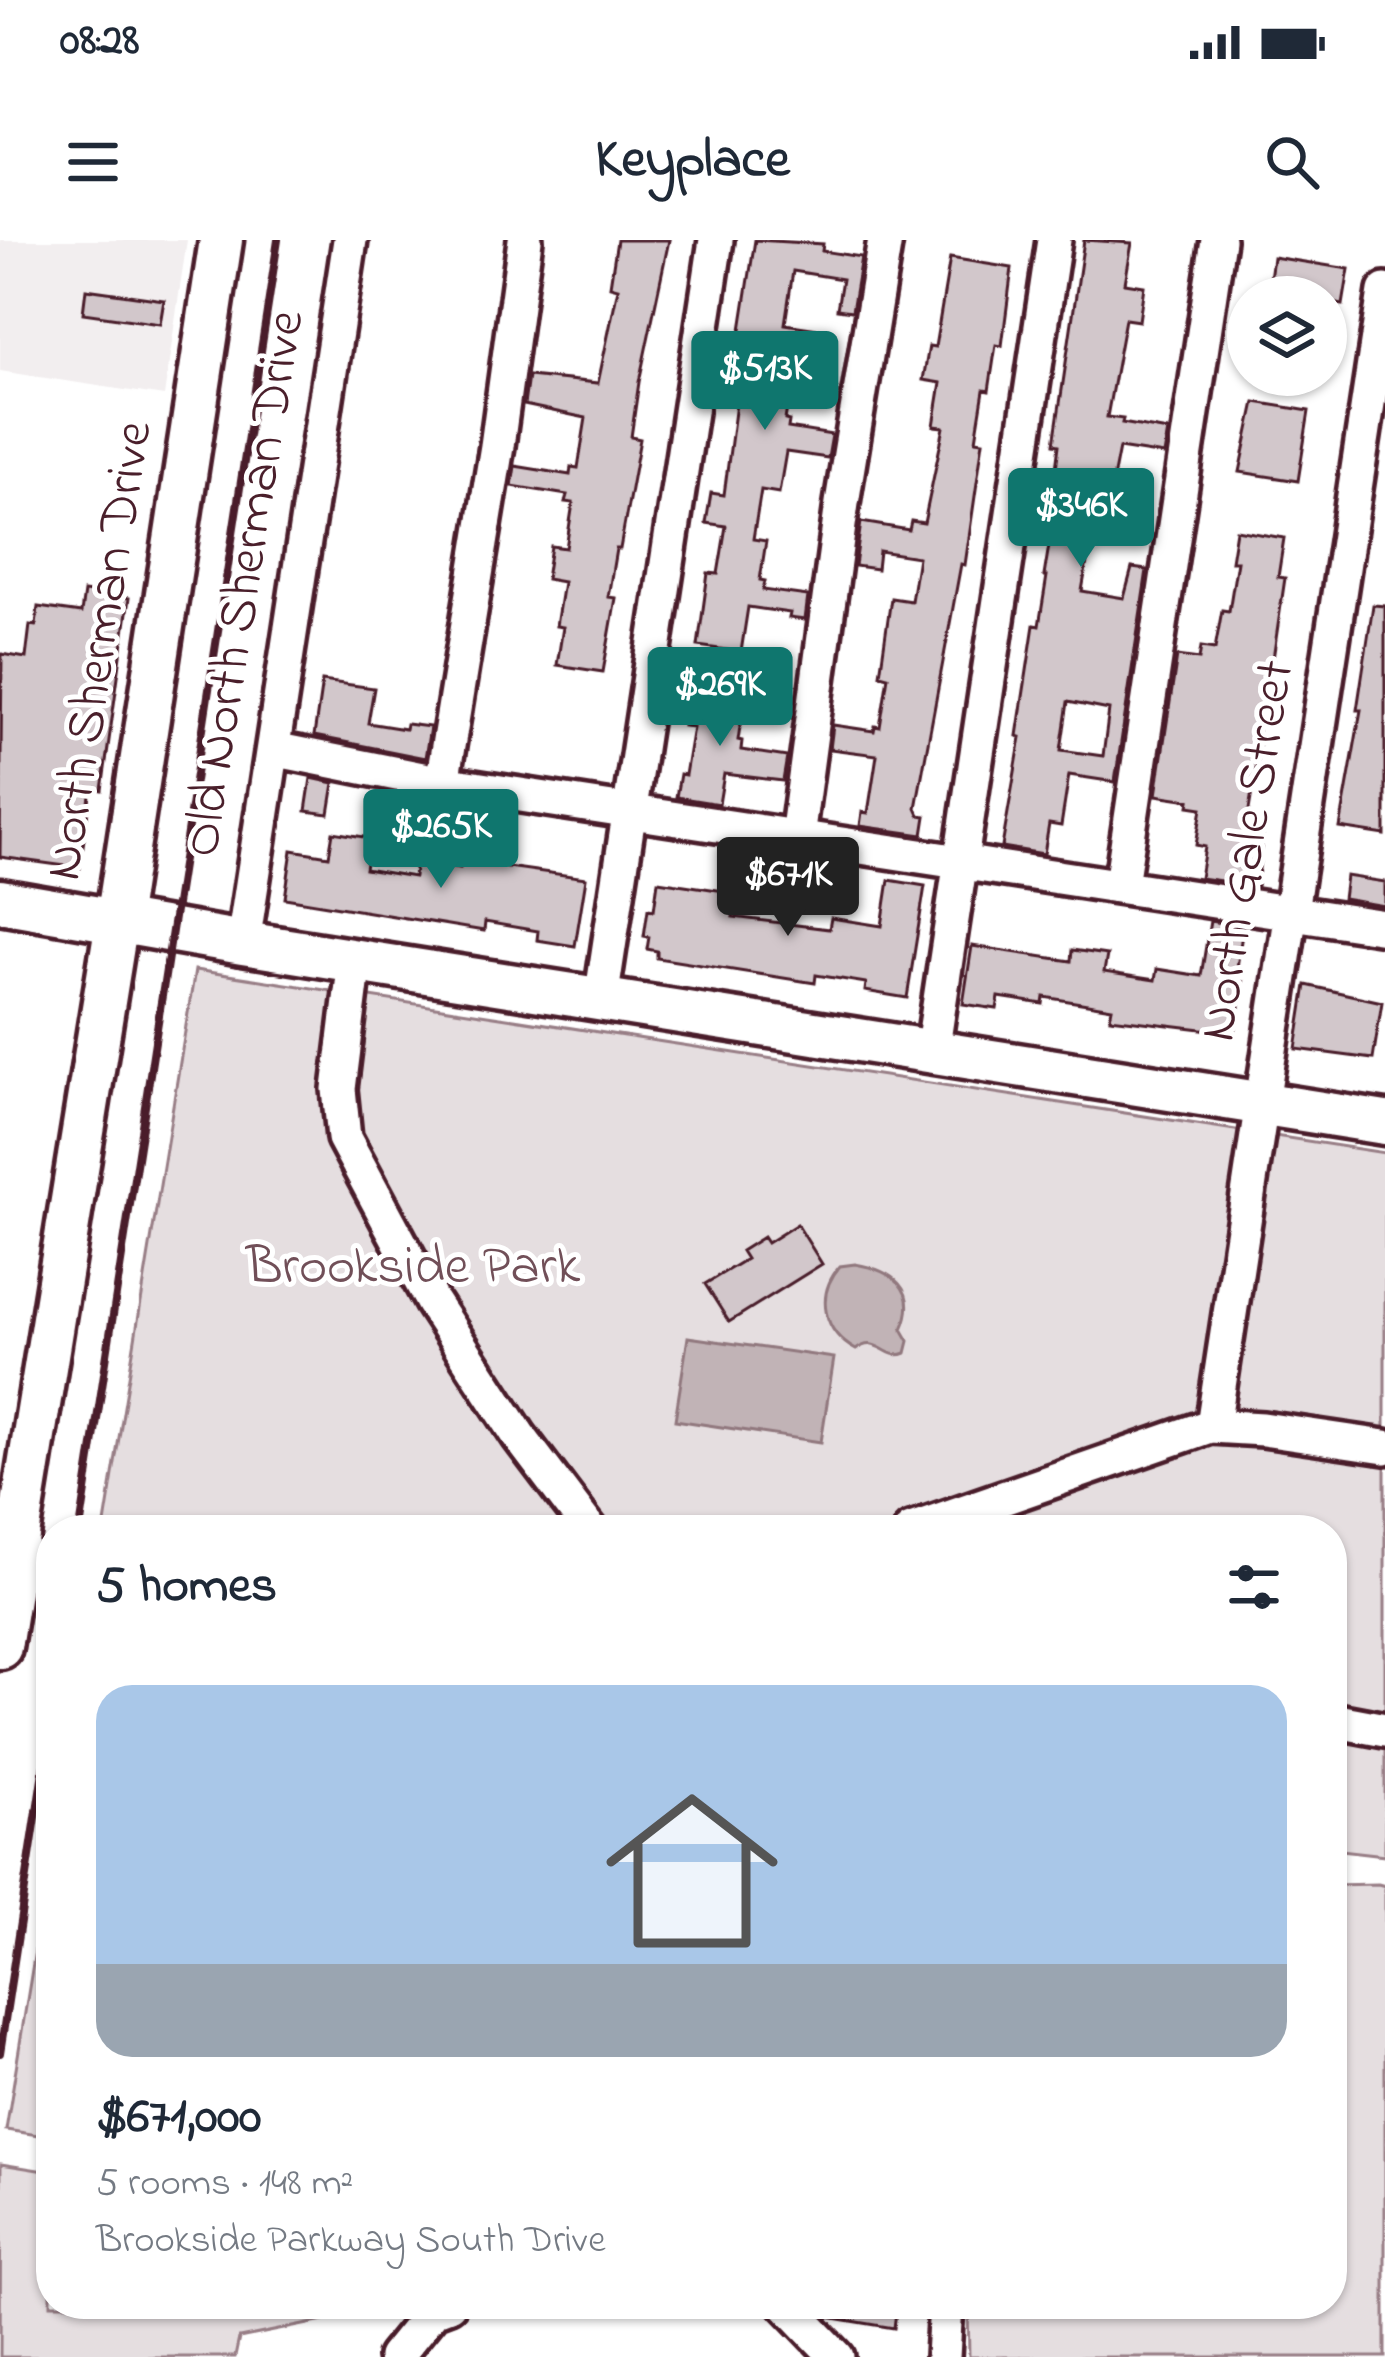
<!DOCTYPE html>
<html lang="en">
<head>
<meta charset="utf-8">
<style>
  body { margin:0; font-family:"Indie Flower",sans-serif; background:#f2f2f3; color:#1f2937; height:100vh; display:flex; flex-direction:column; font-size:45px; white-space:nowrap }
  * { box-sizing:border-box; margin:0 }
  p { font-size:39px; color:#747a83 }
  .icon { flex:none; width:66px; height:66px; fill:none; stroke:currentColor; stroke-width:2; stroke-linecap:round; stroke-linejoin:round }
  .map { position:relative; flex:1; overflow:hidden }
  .details { position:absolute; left:36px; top:1275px; width:1311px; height:804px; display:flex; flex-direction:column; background:#fff; border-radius:48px; box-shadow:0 3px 9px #0004 }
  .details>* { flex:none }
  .buttons { position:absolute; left:1227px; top:36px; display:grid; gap:24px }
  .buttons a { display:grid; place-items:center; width:120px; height:120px; border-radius:50%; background:#fff; box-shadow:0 3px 9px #0004; font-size:60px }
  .price { position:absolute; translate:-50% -102px; padding:0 27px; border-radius:12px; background:#0f766e; color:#fff; font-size:39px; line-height:78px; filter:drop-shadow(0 3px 6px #0008) }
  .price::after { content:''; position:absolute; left:50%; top:72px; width:36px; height:27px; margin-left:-18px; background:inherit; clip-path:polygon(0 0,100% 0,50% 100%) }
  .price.on { background:#222; color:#fff }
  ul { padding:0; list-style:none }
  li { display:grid; align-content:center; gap:24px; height:636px; padding:0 60px }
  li+li { border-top:3px solid #e0e1e3 }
  li span { display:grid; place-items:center; height:372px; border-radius:36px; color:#555 }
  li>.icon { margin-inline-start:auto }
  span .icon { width:216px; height:216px; fill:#fffc; stroke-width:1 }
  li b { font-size:51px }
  h2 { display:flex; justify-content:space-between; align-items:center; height:144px; padding:0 60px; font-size:51px }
  .status { display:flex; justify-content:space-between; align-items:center; height:84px; padding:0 60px; background:#fff; direction:ltr }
  .status svg { height:33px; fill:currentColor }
  header { display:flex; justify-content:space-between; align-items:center; height:156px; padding:0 60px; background:#fff; font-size:54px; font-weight:800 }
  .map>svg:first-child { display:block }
</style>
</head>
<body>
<div class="status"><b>08:28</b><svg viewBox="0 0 49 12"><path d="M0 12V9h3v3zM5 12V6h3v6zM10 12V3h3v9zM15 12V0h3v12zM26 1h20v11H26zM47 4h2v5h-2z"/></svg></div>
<header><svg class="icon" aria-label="menu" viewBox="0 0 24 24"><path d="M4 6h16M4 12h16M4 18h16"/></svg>Keyplace<svg class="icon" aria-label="search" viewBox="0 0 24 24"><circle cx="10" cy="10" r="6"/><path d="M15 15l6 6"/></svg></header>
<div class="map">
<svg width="1385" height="2117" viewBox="0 0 1385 2117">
  <rect width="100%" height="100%" fill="#fff"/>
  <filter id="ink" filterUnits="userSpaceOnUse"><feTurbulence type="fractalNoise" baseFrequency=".00833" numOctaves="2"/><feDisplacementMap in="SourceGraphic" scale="24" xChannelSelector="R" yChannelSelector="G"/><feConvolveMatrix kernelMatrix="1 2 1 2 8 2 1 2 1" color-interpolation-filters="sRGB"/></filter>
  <g filter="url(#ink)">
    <path fill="#f2eeef" d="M 0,0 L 187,0 L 164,156 L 0,131 Z"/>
    <path fill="#e5dee0" stroke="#987e86" stroke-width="3" d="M 195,730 L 1385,913 L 1385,1615 L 1332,1609 L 1332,1290 L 104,1290 Z
      M 51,1612 L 51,1897 L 6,1890 Z
      M 1378,1644 L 1385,1646 L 1385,2117 L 969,2117 L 968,2064 L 1332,2064 L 1332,1645 Z
      M 1,1924 L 51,1932 L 51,2064 L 407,2064 L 239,2098 L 235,2117 L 0,2117 Z"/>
    <path fill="#c1b3b6" stroke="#91787e" stroke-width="3" d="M 855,1024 C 892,1030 920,1049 902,1089 L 909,1101 L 906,1113 C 885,1122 878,1093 856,1110 C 823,1092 815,1055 840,1026 Z
      M 688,1097 L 834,1118 L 821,1202 L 675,1180 Z"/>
    <path fill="#d2c7cb" stroke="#4a1f2b" stroke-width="3" fill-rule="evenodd" d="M 617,0 L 669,0 L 639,142 L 631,197 L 640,199 L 620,309 L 616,309 L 608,357 L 616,358 L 603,432 L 557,425 L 563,387 L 556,386 L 563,342 L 546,339 L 551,306 L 566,308 L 573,263 L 565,262 L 567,255 L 512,246 L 515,226 L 570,235 L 571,227 L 578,228 L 586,178 L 524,165 L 528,136 L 598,143 L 618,48 L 610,46 Z
      M 755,0 L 823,4 L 822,11 L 861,17 L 852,71 L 837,69 L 842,39 L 793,31 L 785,84 L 818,89 L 812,121 L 795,118 L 785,180 L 789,181 L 788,188 L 832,195 L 828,218 L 786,212 L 779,253 L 761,250 L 753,299 L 766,301 L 760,340 L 765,341 L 763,350 L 808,356 L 805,380 L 789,378 L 790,373 L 748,367 L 741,412 L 698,406 L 708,333 L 718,334 L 726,286 L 706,283 L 711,253 L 724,255 L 743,110 L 738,109 Z
      M 1084,0 L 1132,3 L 1125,43 L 1144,46 L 1139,81 L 1125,79 L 1107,177 L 1123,179 L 1122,183 L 1168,191 L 1164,215 L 1119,208 L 1101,301 L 1091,299 L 1082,351 L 1124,358 L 1132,328 L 1147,330 L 1115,542 L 1069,535 L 1061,586 L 1049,584 L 1044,614 L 1002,607 L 1021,497 L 1017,496 L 1034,385 L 1039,386 L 1047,336 L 1044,336 L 1051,293 L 1048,292 L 1059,205 L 1054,204 ZM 1068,462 L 1109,470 L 1103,516 L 1061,510 Z
      M 1273,17 L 1349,29 L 1343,65 L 1326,62 L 1326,57 L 1268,53 Z
      M 950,18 L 1012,28 L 1002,106 L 996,105 L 989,151 L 984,150 L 976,200 L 983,201 L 965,325 L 961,324 L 916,568 L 919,575 L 926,576 L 923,595 L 860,586 L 862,572 L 868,573 L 877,515 L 830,509 L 833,485 L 874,491 L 875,486 L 880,487 L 888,436 L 880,434 L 891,358 L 911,361 L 918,317 L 879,311 L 877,329 L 855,326 L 861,282 L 909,290 L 911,281 L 924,283 L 944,187 L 934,186 L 941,143 L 923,140 L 929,106 L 935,107 Z
      M 86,49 L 164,60 L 160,84 L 83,73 Z
      M 1255,162 L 1309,171 L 1298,241 L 1240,232 Z
      M 1236,290 L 1284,298 L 1278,337 L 1285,338 L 1268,453 L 1264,452 L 1257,497 L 1261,498 L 1247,582 L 1264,585 L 1257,646 L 1200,638 L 1205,607 L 1196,605 L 1202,568 L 1189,566 L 1190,560 L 1156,555 L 1177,416 L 1199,419 L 1201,407 L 1215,409 L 1222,370 L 1229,371 L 1237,321 L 1231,321 Z
      M 84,352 L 129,358 L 102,550 L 91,548 L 80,628 L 0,617 L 2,414 L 26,418 L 30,385 L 36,386 L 38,367 L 81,373 Z
      M 1373,365 L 1385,366 L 1385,595 L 1340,588 L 1361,470 L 1357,470 Z
      M 322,441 L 374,448 L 368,483 L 405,489 L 406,484 L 430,487 L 425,518 L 314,496 Z
      M 689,451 L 744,459 L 738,500 L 742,501 L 741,510 L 787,517 L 783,541 L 724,534 L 719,564 L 676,557 L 680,534 L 685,535 L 693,487 L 683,486 Z
      M 311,538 L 334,543 L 329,574 L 306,571 Z
      M 333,592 L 370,598 L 365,629 L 414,637 L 416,621 L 460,628 L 463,611 L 496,616 L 494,625 L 586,638 L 575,706 L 537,700 L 538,691 L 485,682 L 484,691 L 285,658 L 292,610 L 329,616 Z
      M 1346,636 L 1385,642 L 1385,666 L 1343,659 Z
      M 889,640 L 925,646 L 907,758 L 865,751 L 866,743 L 816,735 L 815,743 L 657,718 L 657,711 L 647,709 L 649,697 L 644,696 L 648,669 L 654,670 L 658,641 L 731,652 L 730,661 L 736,662 L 733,677 L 829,689 L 831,678 L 882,686 Z
      M 1210,681 L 1243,687 L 1235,741 L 1243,742 L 1235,793 L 1110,778 L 1112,768 L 1044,757 L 1043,764 L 999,757 L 997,769 L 963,764 L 972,706 L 1071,721 L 1072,710 L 1107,715 L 1104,732 L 1155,740 L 1157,729 L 1201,736 Z
      M 1306,745 L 1382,762 L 1373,819 L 1296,809 Z
      M 797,984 L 822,1024 L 729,1082 L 705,1044 L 746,1019 L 741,1011 L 763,997 L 767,1003 Z
      M 816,2064 L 897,2064 L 894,2088 L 828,2077 Z"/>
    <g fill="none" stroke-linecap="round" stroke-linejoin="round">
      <g stroke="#4a1f2b" stroke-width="42">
        <path id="minor" d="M 273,509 L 442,543 L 1385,687
          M 442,543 L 497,206 L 525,0
          M 797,597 L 842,263 L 885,0
          M 1121,645 L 1218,0
          M 243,703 L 350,0
          M 355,720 L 339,849 L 344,898 L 432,1062 L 519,1196 L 590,1290
          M 601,760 L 716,0
          M 932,813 L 1054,0
          M 1213,1186 L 1385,51
          M 911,1290 L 1210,1186 L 1263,1189 L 1385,1207
          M 1332,1480 L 1385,1490
          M 786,2064 L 837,2117
          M 395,2117 L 433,2070 L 449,2064
          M 943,2117 L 946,2064"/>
      </g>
      <g stroke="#4a1f2b" stroke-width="51">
        <path id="major" d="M 0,661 L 243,703 L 1385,883
          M 0,1407 L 117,681 L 221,0"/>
      </g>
      <use href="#minor" stroke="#fff" stroke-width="33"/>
      <use href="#major" stroke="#fff" stroke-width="42"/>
      <path stroke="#4a1f2b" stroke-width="8" d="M 80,1290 L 278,0
        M 0,1813 L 51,1479"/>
    </g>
  </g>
  <g text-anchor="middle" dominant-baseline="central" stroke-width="10" stroke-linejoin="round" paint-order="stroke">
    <g font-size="54" fill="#4a1f2b" stroke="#fff">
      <text transform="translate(246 344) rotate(-81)">Old North Sherman Drive</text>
      <text transform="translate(101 411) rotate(-81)">North Sherman Drive</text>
      <text transform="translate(1249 611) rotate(-81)">North Gale Street</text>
    </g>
    <g font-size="54" fill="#714f58" stroke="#fff">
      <text x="413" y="1029">Brookside Park</text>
    </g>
  </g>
</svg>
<div class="buttons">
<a><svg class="icon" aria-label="layers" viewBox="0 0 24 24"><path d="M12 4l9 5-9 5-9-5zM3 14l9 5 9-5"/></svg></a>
</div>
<b class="price" style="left:765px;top:193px">$513K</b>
<b class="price" style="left:1081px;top:330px">$346K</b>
<b class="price" style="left:720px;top:509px">$269K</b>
<b class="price" style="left:441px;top:651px">$265K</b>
<b class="price on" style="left:788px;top:699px">$671K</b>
<section class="details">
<h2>5 homes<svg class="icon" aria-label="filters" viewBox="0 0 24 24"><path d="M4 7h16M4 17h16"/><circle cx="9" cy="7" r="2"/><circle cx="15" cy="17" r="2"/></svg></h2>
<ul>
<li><span style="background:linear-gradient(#a9c7e8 75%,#9aa5b1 0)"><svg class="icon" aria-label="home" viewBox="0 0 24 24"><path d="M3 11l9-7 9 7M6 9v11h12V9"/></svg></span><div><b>$671,000</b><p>5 rooms · 148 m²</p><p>Brookside Parkway South Drive</p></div></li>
</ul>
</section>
</div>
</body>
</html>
